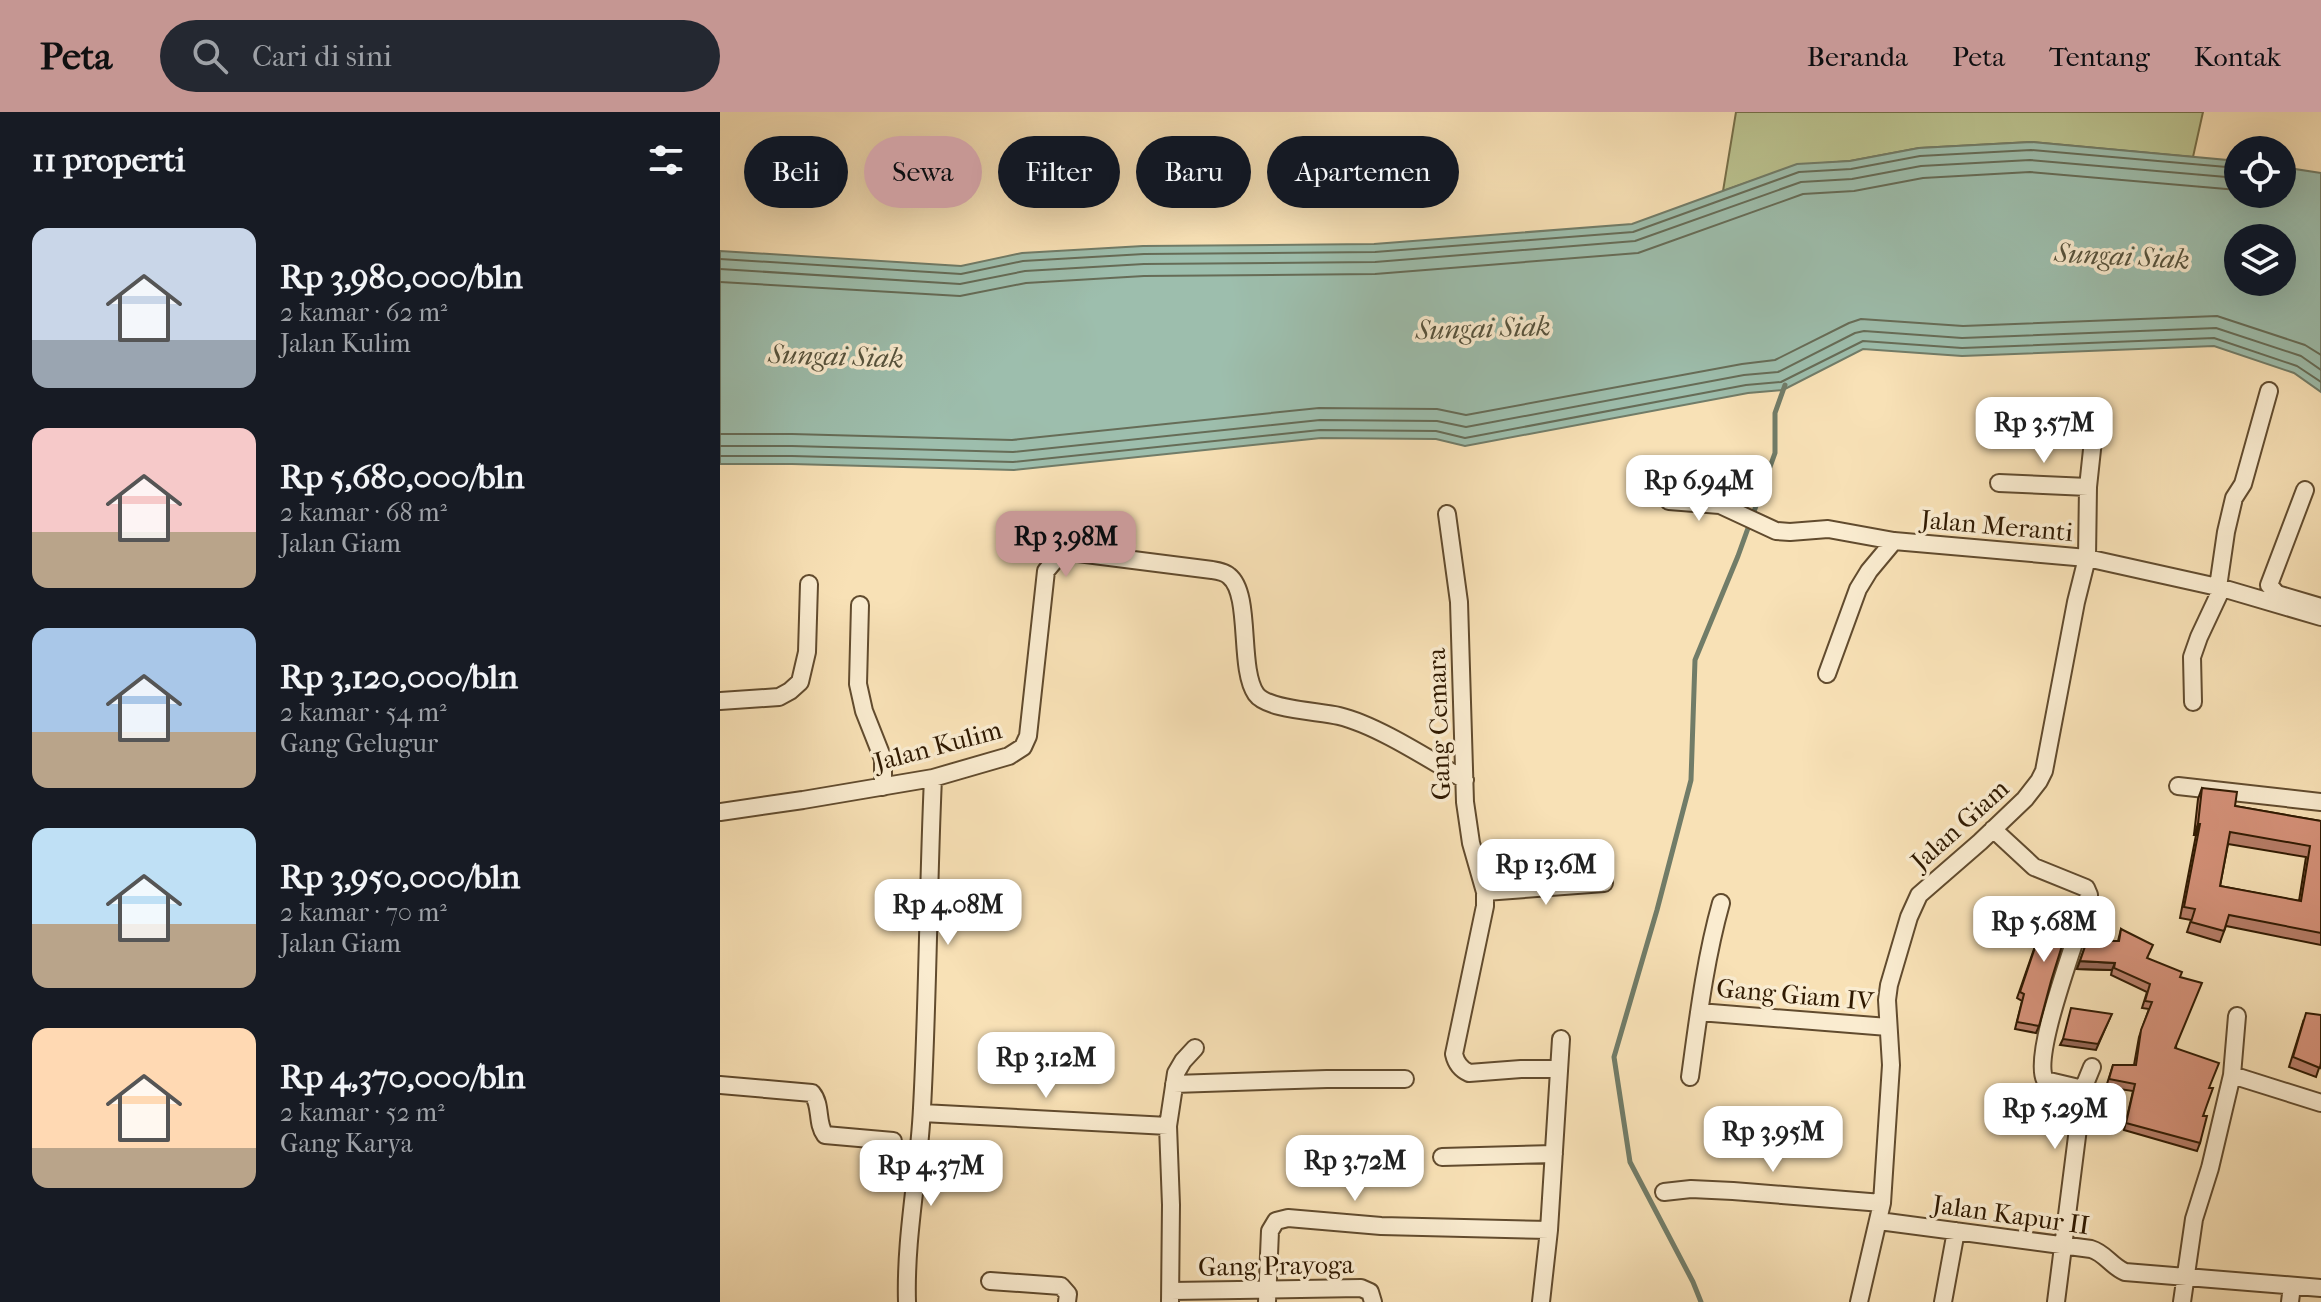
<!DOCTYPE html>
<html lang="id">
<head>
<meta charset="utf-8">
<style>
  body { margin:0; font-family:"IM FELL French Canon",serif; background:#242831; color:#f1f3f6; height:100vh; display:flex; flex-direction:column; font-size:30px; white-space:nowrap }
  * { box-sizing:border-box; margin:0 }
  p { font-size:26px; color:#9ea1a6 }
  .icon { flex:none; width:44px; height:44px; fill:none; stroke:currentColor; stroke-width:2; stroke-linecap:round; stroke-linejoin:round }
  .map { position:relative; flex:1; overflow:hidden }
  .side { display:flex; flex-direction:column; background:#171b24; width:720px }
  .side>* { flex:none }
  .hud { position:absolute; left:24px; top:24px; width:760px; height:72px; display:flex; gap:16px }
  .buttons { position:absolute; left:1504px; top:24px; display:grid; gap:16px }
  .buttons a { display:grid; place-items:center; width:72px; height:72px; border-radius:50%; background:#171b24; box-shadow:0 8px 32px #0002; font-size:40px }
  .price { position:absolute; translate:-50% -68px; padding:0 18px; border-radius:16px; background:#fff; color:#222; font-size:26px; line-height:52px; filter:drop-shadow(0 2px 4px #0008) }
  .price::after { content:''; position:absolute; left:50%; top:48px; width:24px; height:18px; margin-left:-12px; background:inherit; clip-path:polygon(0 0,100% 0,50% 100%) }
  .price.selected { background:#c59692; color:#111 }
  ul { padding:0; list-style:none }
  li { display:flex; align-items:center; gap:24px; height:200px; padding:0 32px }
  li span { display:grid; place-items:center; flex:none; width:224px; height:160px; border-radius:16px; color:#555 }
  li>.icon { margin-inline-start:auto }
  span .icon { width:96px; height:96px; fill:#fffc; stroke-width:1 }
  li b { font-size:34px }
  h2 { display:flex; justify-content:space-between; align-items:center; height:96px; padding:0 32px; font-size:34px }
  .chip { padding:0 28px; border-radius:36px; background:#171b24; box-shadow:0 8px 32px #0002; font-size:28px; line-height:72px }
  .chip.selected { background:#c59692; color:#111 }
  header { display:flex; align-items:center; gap:48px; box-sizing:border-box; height:112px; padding:0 40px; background:#c59692; color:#111 }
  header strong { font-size:38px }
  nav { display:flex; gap:44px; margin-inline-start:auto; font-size:28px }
  .search { width:560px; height:72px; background:#242831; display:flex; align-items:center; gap:20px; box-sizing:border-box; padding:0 28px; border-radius:44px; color:#9ea1a6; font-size:30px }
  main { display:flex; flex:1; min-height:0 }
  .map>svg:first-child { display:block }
</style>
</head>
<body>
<header>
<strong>Peta</strong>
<div class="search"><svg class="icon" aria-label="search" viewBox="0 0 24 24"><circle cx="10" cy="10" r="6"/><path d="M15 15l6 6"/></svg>Cari di sini</div>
<nav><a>Beranda</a><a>Peta</a><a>Tentang</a><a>Kontak</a></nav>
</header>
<main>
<section class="side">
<h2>11 properti<svg class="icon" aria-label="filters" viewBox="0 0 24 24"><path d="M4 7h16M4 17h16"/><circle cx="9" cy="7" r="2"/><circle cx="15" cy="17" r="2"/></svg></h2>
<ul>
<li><span style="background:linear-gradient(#c9d6e8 70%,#9aa5b1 0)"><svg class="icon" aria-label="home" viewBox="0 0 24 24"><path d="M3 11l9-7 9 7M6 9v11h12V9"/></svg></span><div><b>Rp 3,980,000/bln</b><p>2 kamar · 62 m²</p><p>Jalan Kulim</p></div></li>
<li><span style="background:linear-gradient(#f6c9c9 65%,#b9a48a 0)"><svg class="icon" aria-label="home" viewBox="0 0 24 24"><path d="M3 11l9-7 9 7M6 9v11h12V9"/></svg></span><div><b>Rp 5,680,000/bln</b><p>2 kamar · 68 m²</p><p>Jalan Giam</p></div></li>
<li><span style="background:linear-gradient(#a9c7e8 65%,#b9a48a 0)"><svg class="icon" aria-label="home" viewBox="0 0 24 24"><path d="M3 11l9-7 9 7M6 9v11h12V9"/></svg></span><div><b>Rp 3,120,000/bln</b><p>2 kamar · 54 m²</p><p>Gang Gelugur</p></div></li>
<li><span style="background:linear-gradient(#bfe0f5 60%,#b9a48a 0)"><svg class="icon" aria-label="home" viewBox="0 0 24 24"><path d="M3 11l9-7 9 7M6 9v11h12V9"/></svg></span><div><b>Rp 3,950,000/bln</b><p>2 kamar · 70 m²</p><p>Jalan Giam</p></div></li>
<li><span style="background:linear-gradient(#ffd9b3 75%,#b9a48a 0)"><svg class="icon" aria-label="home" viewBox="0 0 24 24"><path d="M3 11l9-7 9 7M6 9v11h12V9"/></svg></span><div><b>Rp 4,370,000/bln</b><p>2 kamar · 52 m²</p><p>Gang Karya</p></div></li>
</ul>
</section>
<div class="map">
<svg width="1601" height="1190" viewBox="0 0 1601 1190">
  <rect width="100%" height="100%" fill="#f8e1b6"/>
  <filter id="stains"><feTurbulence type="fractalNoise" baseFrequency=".0025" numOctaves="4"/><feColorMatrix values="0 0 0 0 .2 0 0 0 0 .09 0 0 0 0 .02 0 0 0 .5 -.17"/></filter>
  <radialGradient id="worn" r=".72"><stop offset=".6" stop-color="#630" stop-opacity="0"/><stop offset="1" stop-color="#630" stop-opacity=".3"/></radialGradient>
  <path fill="#bbc390" stroke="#756e48" stroke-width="2" d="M 1016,0 L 1483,0 L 1473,45 L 1311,30 L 1199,36 L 1130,49 L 1077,53 L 1003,79 Z"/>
  <path fill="#9dbead" stroke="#717c68" stroke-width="2" fill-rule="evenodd" d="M 1311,30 L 1518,49 L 1518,82 L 1562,82 L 1562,55 L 1601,61 L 1601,280 L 1574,261 L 1494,234 L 1242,244 L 1143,237 L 1063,278 L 1028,281 L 745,334 L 716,327 L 601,326 L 294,358 L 72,352 L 0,352 L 0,139 L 241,154 L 302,141 L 423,134 L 654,132 L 912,112 L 1077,52 L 1130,49 L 1199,36 ZM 1518,126 L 1562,126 L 1562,170 L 1518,170 Z"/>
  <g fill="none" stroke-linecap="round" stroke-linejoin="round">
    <path stroke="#666c57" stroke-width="2" d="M 0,147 L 241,162 L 303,149 L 424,142 L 655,140 L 913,120 L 1079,60 L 1131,57 L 1200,44 L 1311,38 L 1518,56
      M 0,157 L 240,172 L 305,159 L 424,152 L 655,150 L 915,129 L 1081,70 L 1132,67 L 1201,54 L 1310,48 L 1518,66
      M 0,170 L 240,184 L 306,171 L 424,164 L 655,162 L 918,141 L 1083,82 L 1134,79 L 1203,66 L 1310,60 L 1518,78
      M 0,322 L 72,322 L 292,328 L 599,296 L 717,297 L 746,303 L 1022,252 L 1055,248 L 1129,211 L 1141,207 L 1243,214 L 1497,204 L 1585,233 L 1601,243
      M 0,334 L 72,334 L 293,340 L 600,308 L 717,309 L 746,315 L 1024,263 L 1058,260 L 1135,221 L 1144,219 L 1242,226 L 1496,216 L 1581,244 L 1601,258
      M 0,344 L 72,344 L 293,350 L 600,318 L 716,319 L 745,326 L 1026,273 L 1061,270 L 1143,229 L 1242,236 L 1494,226 L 1577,254 L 1601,270"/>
    <path stroke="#717c68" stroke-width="5" d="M 981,1190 L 973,1170 L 910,1050 L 894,945 L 937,798 L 971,668 L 975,548 L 1018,444 L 1055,341 L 1055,301 L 1065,273"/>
    <g stroke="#614b2e" stroke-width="20">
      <path id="minor" d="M 1279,371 L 1368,375
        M 1585,378 L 1549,473 L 1557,482 L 1601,495
        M 949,389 L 1000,393 L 1056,419 L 1070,420 L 1108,417 L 1174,429 L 1367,446 L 1502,476 L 1601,505
        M 727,402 L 739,490 L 745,690 L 751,731 L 765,780 L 765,794 L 734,942 C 736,951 740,957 749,961 L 801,957 L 838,957
        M 1498,475 L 1506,420 L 1514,386 L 1523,372 L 1549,279
        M 140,493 L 138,572 L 144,599 L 163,647 L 163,675
        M 1107,562 L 1138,477 L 1149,459 L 1174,429
        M 0,589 L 59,585 L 70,579 L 80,570 L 87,540 L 89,472
        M 1473,590 L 1472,545 L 1479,525 L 1502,476
        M 1458,674 L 1601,690
        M 0,700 L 83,688 L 213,666 L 289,644 L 303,635 L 308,624 L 326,459 L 336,447 L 350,440 L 492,458 C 498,459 505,460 509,464 C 532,482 518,556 536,582 C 547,598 599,599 619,604 C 657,613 710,648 745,668
        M 1273,717 L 1314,755 L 1366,776 L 1369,783 C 1361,818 1311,941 1325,968 L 1363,977
        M 765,780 L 884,771
        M 979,900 L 1168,915
        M 1512,963 L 1601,991
        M 970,965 C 978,907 985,848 1001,791
        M 454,972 L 607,967 L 685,967
        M 0,973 L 92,981 C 102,993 96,1011 105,1023 L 173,1029
        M 202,1001 L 448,1014
        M 722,1045 L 834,1042
        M 944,1080 L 971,1077 L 1013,1079 L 1162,1091
        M 1159,1109 L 1371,1137 C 1385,1141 1391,1154 1405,1160 L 1601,1176
        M 270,1169 L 341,1174 L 348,1182 L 347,1190
        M 451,1179 L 641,1176 L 650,1180 L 653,1190
        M 187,1190 C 185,1124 199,1061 202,996 C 208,886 208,776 213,666
        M 450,1190 L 451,1093 L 448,1014 L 456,961 L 463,949 L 475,936
        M 547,1190 L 550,1119 L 556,1109 L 568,1106 L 661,1114 L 829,1118
        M 821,1190 L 829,1118 L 841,927
        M 1139,1190 L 1162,1091 L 1171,953 L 1167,888 L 1169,873 L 1189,805 L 1199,783 L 1260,730 L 1305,687 L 1319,669 L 1324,659 L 1356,490 L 1367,446 L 1368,375 L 1374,319
        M 1223,1190 L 1236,1119
        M 1336,1190 L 1363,977 L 1372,955
        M 1462,1190 L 1474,1107 L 1490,1056 L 1512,963 L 1517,904
        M 1570,1190 L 1572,1174"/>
    </g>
    <use href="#minor" stroke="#faecd0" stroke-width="16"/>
  </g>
  <path fill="#b77d68" stroke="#2f1901" stroke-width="2" fill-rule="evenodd" d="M 1482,676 L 1515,694 L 1601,709 L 1601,833 L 1506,814 L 1500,830 L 1467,820 L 1471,808 L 1460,806 L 1476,723 L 1474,723 L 1478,687 ZM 1508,732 L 1586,745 L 1579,789 L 1500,774 Z
    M 1330,791 L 1331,869 L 1319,914 L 1316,921 L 1295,917 L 1302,889 L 1297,886 Z
    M 1401,817 L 1427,846 L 1460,865 L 1456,936 L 1489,976 L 1483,1004 L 1480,1031 L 1477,1039 L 1404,1018 L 1413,979 L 1386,975 L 1393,953 L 1414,953 L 1419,925 L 1429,897 L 1422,896 L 1427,880 L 1391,863 L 1392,858 L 1357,857 L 1367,829 L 1398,829 Z
    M 1583,910 L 1601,950 L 1596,965 L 1569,955 Z"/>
  <path fill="#956655" stroke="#2f1901" stroke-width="2" d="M 1478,712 L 1480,712 L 1476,723 L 1474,723 Z
    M 1360,849 L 1395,851 L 1392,858 L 1357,857 Z
    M 1389,908 L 1376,938 L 1340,933 L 1343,927 Z"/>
  <path fill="#d59179" stroke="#2f1901" stroke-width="2" fill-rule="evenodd" d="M 1482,676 L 1517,680 L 1515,694 L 1601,709 L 1601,821 L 1509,803 L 1504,819 L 1471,810 L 1475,797 L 1464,795 L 1480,712 L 1478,712 ZM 1510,720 L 1590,734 L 1581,789 L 1500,774 Z
    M 1330,791 L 1354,795 L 1331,869 L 1319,914 L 1297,910 L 1304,882 L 1300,880 Z
    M 1401,817 L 1433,833 L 1427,846 L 1462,860 L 1460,865 L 1482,871 L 1455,936 L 1499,951 L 1489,976 L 1493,976 L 1483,1004 L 1487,1004 L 1480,1031 L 1406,1011 L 1415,972 L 1389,967 L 1393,953 L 1416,953 L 1421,918 L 1432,890 L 1425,889 L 1430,872 L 1394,856 L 1395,851 L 1360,849 L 1367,829 L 1399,829 Z
    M 1351,896 L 1392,902 L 1378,932 L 1343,927 Z
    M 1586,901 L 1601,903 L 1601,950 L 1600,956 L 1573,945 Z"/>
  <g text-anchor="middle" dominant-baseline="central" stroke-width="7" stroke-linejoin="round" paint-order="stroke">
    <g font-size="26" fill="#2f1901" stroke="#faecd0">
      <text transform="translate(1277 414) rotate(5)">Jalan Meranti</text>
      <text transform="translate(719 612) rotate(-92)">Gang Cemara</text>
      <text transform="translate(218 634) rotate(-15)">Jalan Kulim</text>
      <text transform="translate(1240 713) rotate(-42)">Jalan Giam</text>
      <text transform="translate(1075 883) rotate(5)">Gang Giam IV</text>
      <text transform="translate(1291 1103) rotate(8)">Jalan Kapur II</text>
      <text transform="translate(556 1154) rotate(-1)">Gang Prayoga</text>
    </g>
    <g font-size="28" font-style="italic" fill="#56533d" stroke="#faecd0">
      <text transform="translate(1402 144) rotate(3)">Sungai Siak</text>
      <text transform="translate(763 216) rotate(-2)">Sungai Siak</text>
      <text transform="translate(116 244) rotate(2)">Sungai Siak</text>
    </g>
  </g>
  <rect width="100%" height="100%" filter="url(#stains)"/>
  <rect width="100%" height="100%" fill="url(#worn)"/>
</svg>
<div class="buttons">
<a><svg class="icon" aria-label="locate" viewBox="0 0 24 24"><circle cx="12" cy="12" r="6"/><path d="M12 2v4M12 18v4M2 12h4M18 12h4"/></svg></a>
<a><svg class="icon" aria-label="layers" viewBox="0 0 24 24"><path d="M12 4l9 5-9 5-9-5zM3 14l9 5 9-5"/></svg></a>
</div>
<b class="price" style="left:1324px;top:353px">Rp 3.57M</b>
<b class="price" style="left:979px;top:411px">Rp 6.94M</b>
<b class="price selected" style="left:346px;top:467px">Rp 3.98M</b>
<b class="price" style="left:826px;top:795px">Rp 13.6M</b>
<b class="price" style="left:228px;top:835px">Rp 4.08M</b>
<b class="price" style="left:1324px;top:852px">Rp 5.68M</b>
<b class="price" style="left:326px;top:988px">Rp 3.12M</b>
<b class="price" style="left:1335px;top:1039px">Rp 5.29M</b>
<b class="price" style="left:1053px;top:1062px">Rp 3.95M</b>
<b class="price" style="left:635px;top:1091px">Rp 3.72M</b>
<b class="price" style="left:211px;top:1096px">Rp 4.37M</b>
<div class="hud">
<a class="chip">Beli</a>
<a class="chip selected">Sewa</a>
<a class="chip">Filter</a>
<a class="chip">Baru</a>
<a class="chip">Apartemen</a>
</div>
</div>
</main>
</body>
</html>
